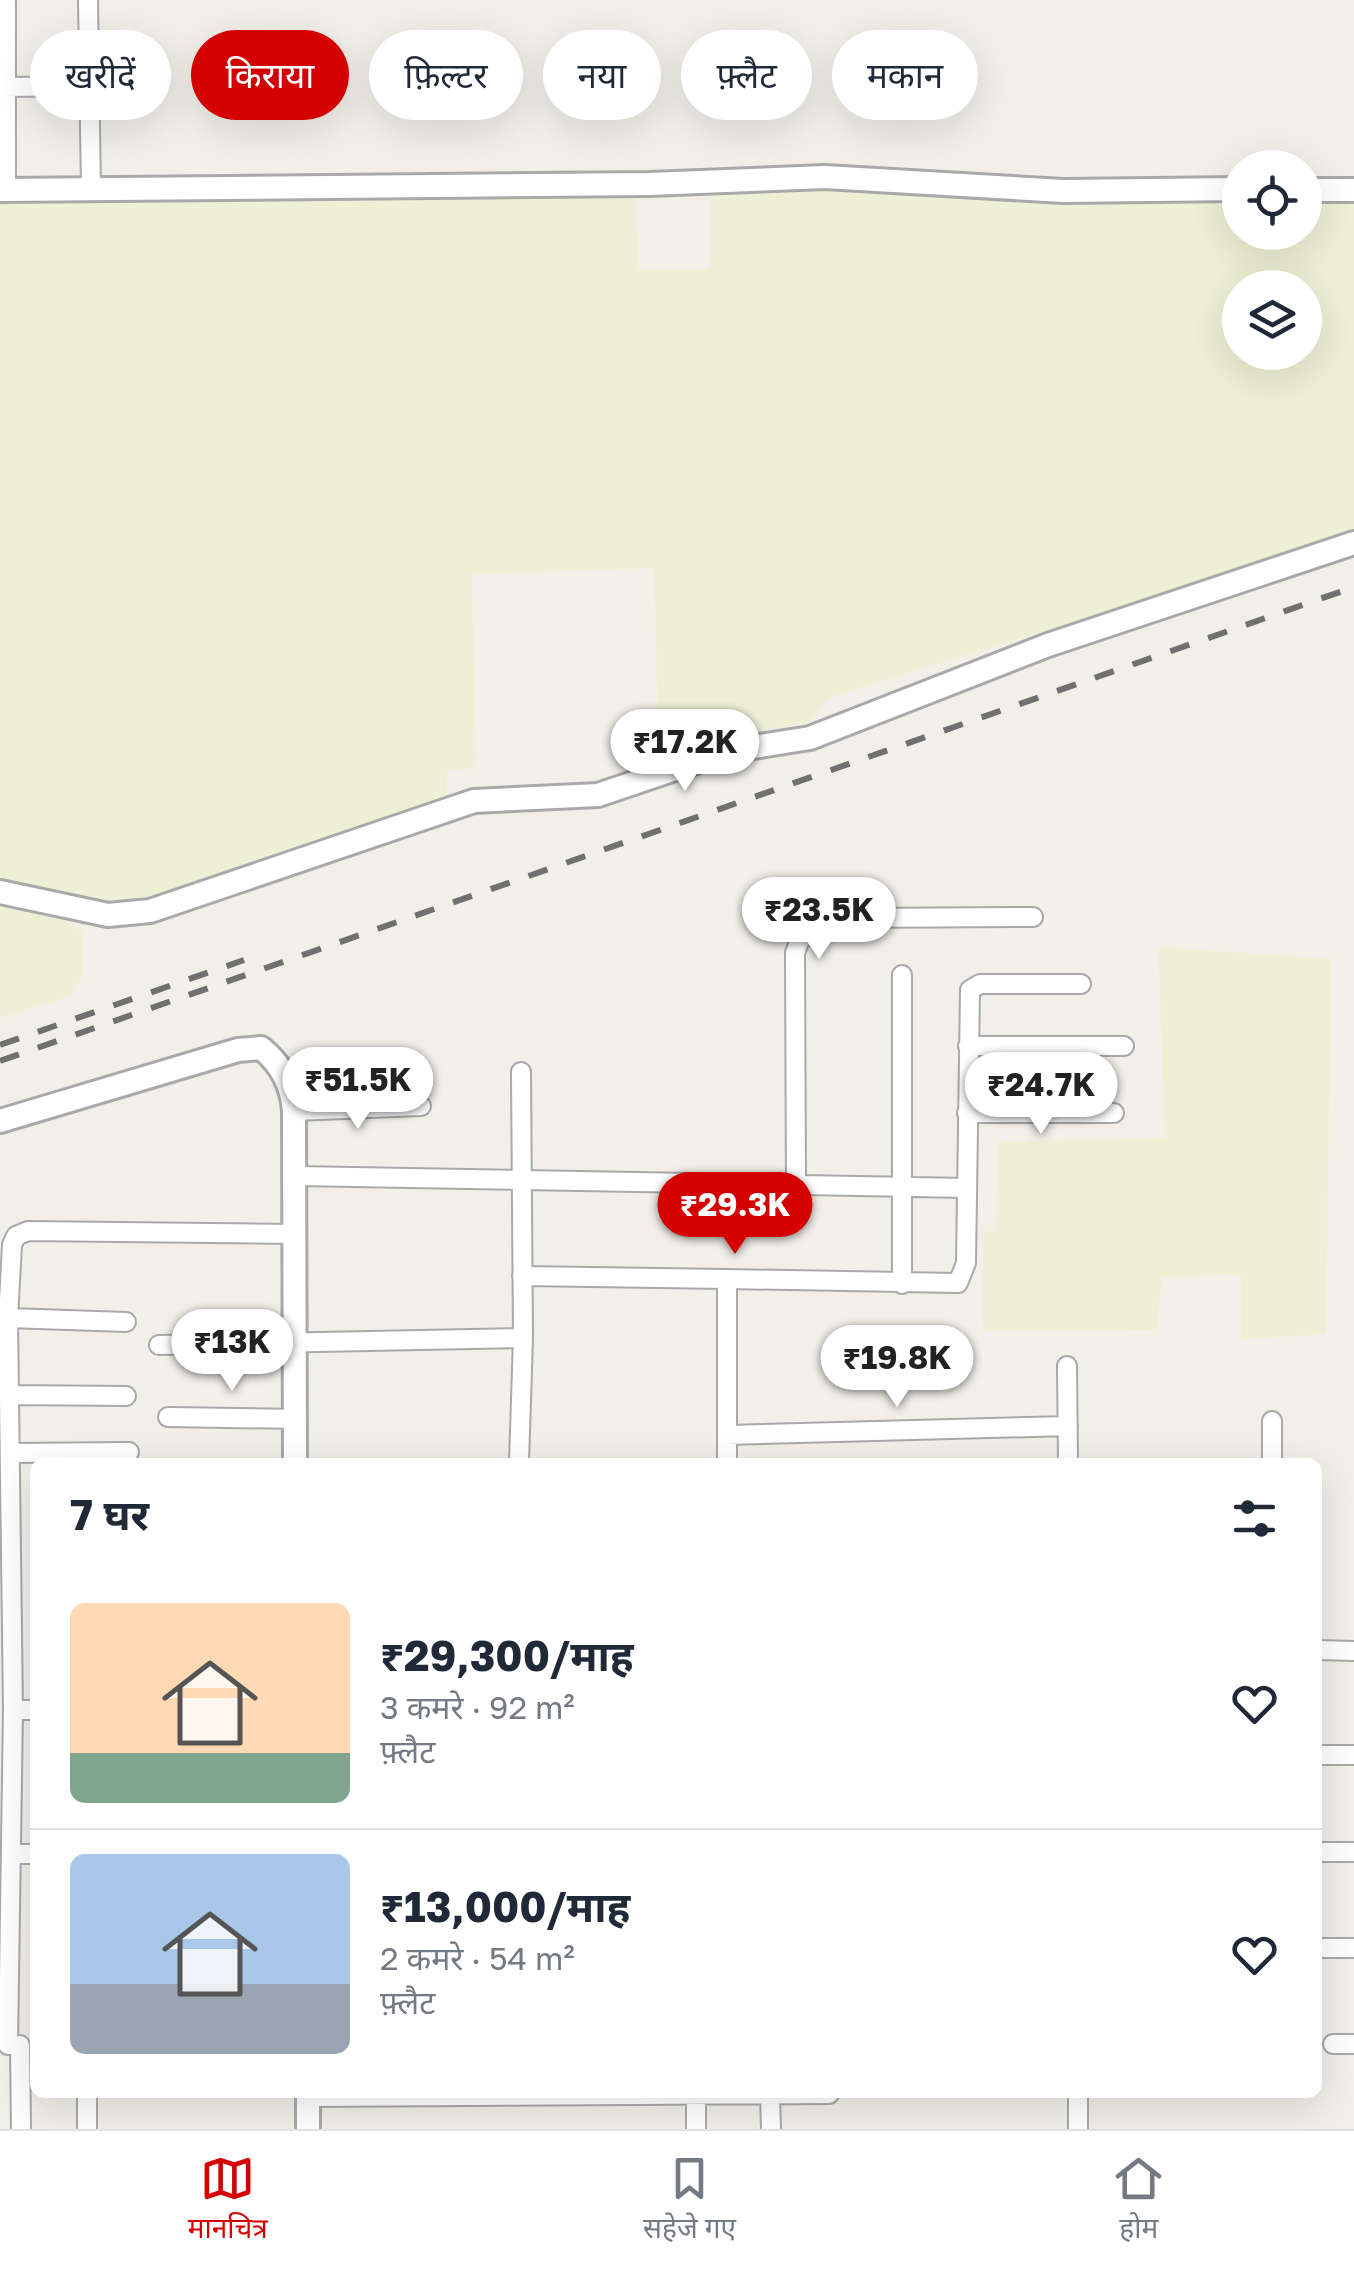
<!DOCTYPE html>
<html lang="hi">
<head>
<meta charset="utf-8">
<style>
  body { margin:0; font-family:"Golos Text","Noto Sans Devanagari",sans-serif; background:#f2f2f3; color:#1f2937; height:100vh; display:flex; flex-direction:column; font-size:38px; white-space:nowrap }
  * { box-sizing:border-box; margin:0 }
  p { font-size:32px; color:#747a83 }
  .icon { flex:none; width:55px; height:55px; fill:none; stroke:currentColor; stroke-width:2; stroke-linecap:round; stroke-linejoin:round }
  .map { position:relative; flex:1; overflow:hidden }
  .sheet { position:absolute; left:30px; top:1458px; width:1292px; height:640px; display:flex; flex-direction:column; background:#fff; border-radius:15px; box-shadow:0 10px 40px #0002 }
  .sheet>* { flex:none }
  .hud { position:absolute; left:30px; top:30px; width:1295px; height:90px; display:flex; gap:20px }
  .fabs { position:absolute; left:1222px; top:150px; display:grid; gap:20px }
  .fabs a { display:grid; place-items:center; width:100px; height:100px; border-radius:50%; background:#fff; box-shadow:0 10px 40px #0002; font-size:50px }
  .price { position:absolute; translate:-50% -85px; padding:0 22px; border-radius:35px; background:#fff; color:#222; font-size:32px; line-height:65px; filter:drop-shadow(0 2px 5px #0008) }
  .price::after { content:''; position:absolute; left:50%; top:60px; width:30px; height:22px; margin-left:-15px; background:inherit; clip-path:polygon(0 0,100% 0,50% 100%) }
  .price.on { background:#d40000; color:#fff }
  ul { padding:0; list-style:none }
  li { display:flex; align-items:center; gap:30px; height:250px; padding:0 40px }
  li+li { border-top:2px solid #e0e1e3 }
  li span { display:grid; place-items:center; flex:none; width:280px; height:200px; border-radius:15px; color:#555 }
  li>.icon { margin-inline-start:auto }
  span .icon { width:120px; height:120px; fill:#fffc; stroke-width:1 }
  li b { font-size:42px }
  h2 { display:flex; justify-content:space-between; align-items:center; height:120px; padding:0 40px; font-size:42px }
  .tag { padding:0 35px; border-radius:45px; background:#fff; box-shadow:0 10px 40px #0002; font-size:35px; line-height:90px }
  .tag.on { background:#d40000; color:#fff }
  .tab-bar { display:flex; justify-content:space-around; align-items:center; height:140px; border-top:2px solid #e0e1e3; background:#fff; font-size:28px; color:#747a83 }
  .tab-bar a { display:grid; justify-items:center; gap:5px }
  .tab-bar .on { color:#d40000 }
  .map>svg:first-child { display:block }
</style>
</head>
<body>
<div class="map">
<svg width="1354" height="2129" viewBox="0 0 1354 2129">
  <rect width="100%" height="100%" fill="#f2efe9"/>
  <path fill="#eef0d5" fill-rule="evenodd" d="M 821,183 L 1240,197 L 1240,232 L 1305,232 L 1305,197 L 1354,196 L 1354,534 L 829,698 L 810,721 L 738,736 L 659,765 L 654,568 L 472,574 L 476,767 L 447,772 L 447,801 L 160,900 L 125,907 L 0,888 L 0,196 L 636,194 L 638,269 L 710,269 L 711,189 ZM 1240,288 L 1305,288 L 1305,352 L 1240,352 Z
    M 0,903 L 63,919 L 83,933 L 83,974 L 71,996 L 0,1018 Z
    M 1158,947 L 1331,959 L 1326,1334 L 1241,1339 L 1241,1274 L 1162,1277 L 1157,1330 L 983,1331 L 982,1231 L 996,1231 L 998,1142 L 1165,1138 Z"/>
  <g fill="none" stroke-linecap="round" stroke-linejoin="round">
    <g stroke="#a9a9a9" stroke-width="22">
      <path id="minor" d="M 88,0 L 91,190
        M 6,2 L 6,190
        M 6,87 L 89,86
        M 902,975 L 902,1284
        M 968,1046 L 1124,1046
        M 294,1111 L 421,1106
        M 967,1113 L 1114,1113
        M 296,1176 L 967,1188
        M 796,1185 L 795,953 L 800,939 L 851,918 L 1033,917
        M 522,1276 L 727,1279 L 727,1462
        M 727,1279 L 958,1283 L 966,1263 L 970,990 L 980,984 L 1081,984
        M 8,1318 L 126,1322
        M 159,1345 L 523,1338
        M 1067,1366 L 1068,1462
        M 9,1395 L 126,1396
        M 168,1417 L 296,1419
        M 727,1435 L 1068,1426
        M 10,1453 L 129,1452
        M 519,1462 L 523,1338 L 521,1072
        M 1272,1462 L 1272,1421
        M 1318,1650 L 1354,1651
        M 13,1710 L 35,1710
        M 1318,1755 L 1354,1755
        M 1318,1852 L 1354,1852
        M 11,1854 L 35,1854
        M 1318,1948 L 1354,1948
        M 1333,2044 L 1354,2044
        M 8,2045 L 13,1710 L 8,1318 L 12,1245 L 16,1236 L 28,1231 L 296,1234
        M 20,2045 L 21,2129
        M 1078,2092 L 1078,2129
        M 696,2094 L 696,2129
        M 770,2094 L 771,2129
        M 308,2097 L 829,2094
        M 87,2129 L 87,2092"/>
    </g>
    <g stroke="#a9a9a9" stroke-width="28">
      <path id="tertiary" d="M 0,190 L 649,184 L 825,177 L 1063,191 L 1240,189
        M 1305,190 L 1354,190
        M 0,892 L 108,915 L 150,911 L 474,801 L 598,795 L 728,751 L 810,738 L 1048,645 L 1354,543
        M 0,1121 L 238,1050 L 261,1048 C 281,1064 292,1085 294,1111 L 295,1462
        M 308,2092 L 308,2129"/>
    </g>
    <use href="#minor" stroke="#fff" stroke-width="18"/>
    <use href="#tertiary" stroke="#fff" stroke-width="22"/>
    <path stroke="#707070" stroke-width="6" stroke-dasharray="20 20" stroke-linecap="butt" d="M 0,1045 L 244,960
      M 0,1061 L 1354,587"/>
  </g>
</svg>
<div class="fabs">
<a><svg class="icon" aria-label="locate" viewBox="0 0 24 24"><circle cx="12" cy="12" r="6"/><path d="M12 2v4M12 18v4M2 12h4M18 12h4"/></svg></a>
<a><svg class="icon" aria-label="layers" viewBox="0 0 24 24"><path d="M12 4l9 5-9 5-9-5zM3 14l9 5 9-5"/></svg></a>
</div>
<b class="price" style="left:685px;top:794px">₹17.2K</b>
<b class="price" style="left:819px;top:962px">₹23.5K</b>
<b class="price" style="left:358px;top:1132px">₹51.5K</b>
<b class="price" style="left:1041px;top:1137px">₹24.7K</b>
<b class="price on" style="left:735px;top:1257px">₹29.3K</b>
<b class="price" style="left:232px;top:1394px">₹13K</b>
<b class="price" style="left:897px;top:1410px">₹19.8K</b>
<div class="hud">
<a class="tag">खरीदें</a>
<a class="tag on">किराया</a>
<a class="tag">फ़िल्टर</a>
<a class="tag">नया</a>
<a class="tag">फ़्लैट</a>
<a class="tag">मकान</a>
</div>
<section class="sheet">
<h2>7 घर<svg class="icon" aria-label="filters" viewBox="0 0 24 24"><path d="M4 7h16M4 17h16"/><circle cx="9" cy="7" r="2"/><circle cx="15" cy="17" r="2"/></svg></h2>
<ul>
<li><span style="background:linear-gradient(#ffd9b3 75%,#7fa58c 0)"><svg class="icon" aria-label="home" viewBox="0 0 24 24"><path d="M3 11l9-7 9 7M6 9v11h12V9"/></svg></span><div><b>₹29,300/माह</b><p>3 कमरे · 92 m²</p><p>फ़्लैट</p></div><svg class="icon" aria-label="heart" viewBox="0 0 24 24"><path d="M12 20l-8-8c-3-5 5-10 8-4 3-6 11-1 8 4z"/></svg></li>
<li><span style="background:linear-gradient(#a9c7e8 65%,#9aa5b1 0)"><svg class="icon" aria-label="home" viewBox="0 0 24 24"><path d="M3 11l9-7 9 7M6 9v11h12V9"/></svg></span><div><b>₹13,000/माह</b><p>2 कमरे · 54 m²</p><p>फ़्लैट</p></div><svg class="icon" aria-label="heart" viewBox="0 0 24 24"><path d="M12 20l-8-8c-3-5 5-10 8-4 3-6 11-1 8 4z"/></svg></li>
</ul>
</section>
</div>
<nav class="tab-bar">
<a class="on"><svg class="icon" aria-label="map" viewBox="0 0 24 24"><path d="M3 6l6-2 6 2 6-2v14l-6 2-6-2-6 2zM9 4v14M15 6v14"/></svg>मानचित्र</a>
<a><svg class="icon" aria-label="saved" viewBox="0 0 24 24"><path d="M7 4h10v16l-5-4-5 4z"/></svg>सहेजे गए</a>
<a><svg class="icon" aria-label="home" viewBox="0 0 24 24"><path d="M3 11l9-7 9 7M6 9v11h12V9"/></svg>होम</a>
</nav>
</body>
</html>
